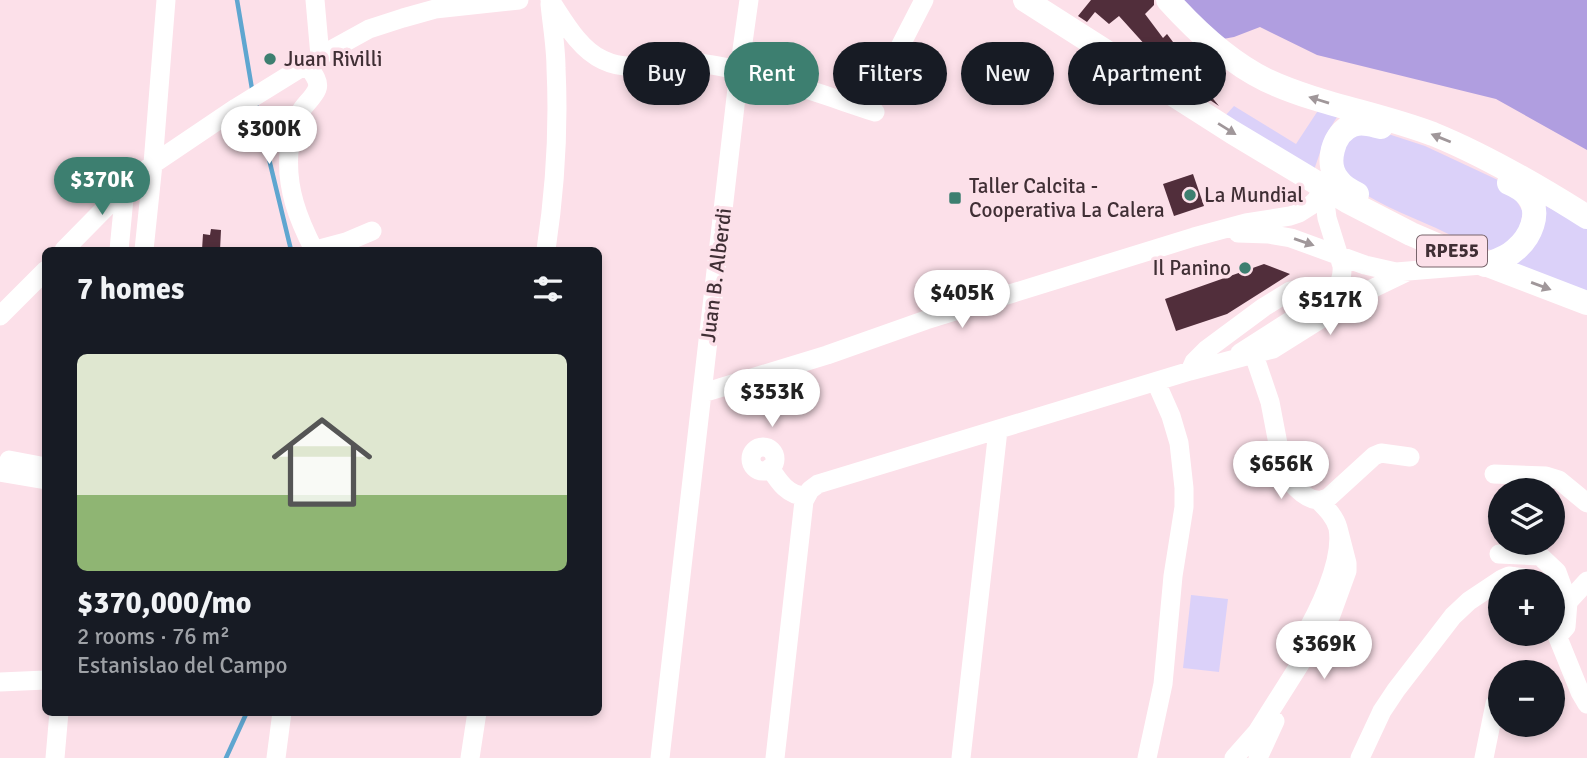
<!DOCTYPE html>
<html lang="en">
<head>
<meta charset="utf-8">
<style>
  body { margin:0; font-family:Signika,sans-serif; background:#242831; color:#f1f3f6; height:100vh; display:flex; flex-direction:column; font-size:26px; white-space:nowrap }
  * { box-sizing:border-box; margin:0 }
  p { font-size:23px; color:#9ea1a6 }
  .icon { flex:none; width:38px; height:38px; fill:none; stroke:currentColor; stroke-width:2; stroke-linecap:round; stroke-linejoin:round }
  .map { position:relative; flex:1; overflow:hidden }
  .drawer { position:absolute; left:42px; top:247px; width:560px; height:469px; display:flex; flex-direction:column; background:#171b24; border-radius:10px; box-shadow:0 4px 10px #0003 }
  .drawer>* { flex:none }
  .guide { position:absolute; left:623px; top:42px; width:665px; height:63px; display:flex; gap:14px }
  .fabs { position:absolute; left:1488px; top:478px; display:grid; gap:14px }
  .fabs a { display:grid; place-items:center; width:77px; height:77px; border-radius:50%; background:#171b24; box-shadow:0 4px 10px #0003; font-size:35px }
  .price { position:absolute; translate:-50% -60px; padding:0 16px; border-radius:24px; background:#fff; color:#222; font-size:23px; line-height:46px; filter:drop-shadow(0 2px 4px #0008) }
  .price::after { content:''; position:absolute; left:50%; top:42px; width:21px; height:16px; margin-left:-10px; background:inherit; clip-path:polygon(0 0,100% 0,50% 100%) }
  .price.current { background:#3d7f70; color:#fff }
  ul { padding:0; list-style:none }
  li { display:grid; align-content:center; gap:14px; height:371px; padding:0 35px }
  li span { display:grid; place-items:center; height:217px; border-radius:10px; color:#555 }
  li>.icon { margin-inline-start:auto }
  span .icon { width:126px; height:126px; fill:#fffc; stroke-width:1 }
  li b { font-size:30px }
  h2 { display:flex; justify-content:space-between; align-items:center; height:84px; padding:0 35px; font-size:30px }
  .chip { padding:0 24px; border-radius:32px; background:#171b24; box-shadow:0 4px 10px #0003; font-size:24px; line-height:63px }
  .chip.current { background:#3d7f70; color:#fff }
  .map>svg:first-child { display:block }
</style>
</head>
<body>
<div class="map">
<svg width="1587" height="758" viewBox="0 0 1587 758">
  <rect width="100%" height="100%" fill="#fce0e9"/>
  <path fill="#dbd1f9" d="M 1234,106 L 1296,144 L 1319,109 L 1337,117 L 1326,135 L 1314,170 L 1224,117 Z
    M 1376,130 L 1425,146 L 1500,181 L 1510,189 L 1523,212 L 1519,231 L 1497,251 C 1475,248 1455,237 1436,228 C 1404,214 1371,201 1344,180 L 1340,148 L 1349,137 Z
    M 1540,203 L 1587,227 L 1587,294 L 1516,268 L 1516,262 Z
    M 1191,595 L 1228,599 L 1219,672 L 1183,668 Z"/>
  <path fill="#b09ee0" d="M 1180,0 L 1587,0 L 1587,150 L 1496,99 L 1317,55 L 1260,27 L 1234,37 L 1223,39 Z"/>
  <g fill="none" stroke-linecap="round" stroke-linejoin="round">
    <path stroke="#5fa6d0" stroke-width="4.5" d="M 237,0 L 252,89
      M 255,101 L 291,250
      M 226,758 L 247,712"/>
  </g>
  <path fill="#512e3b" d="M 1091,0 L 1154,0 L 1154,5 L 1145,14 L 1163,38 L 1167,34 L 1173,42 L 1172,44 L 1200,77 L 1197,79 L 1219,106 L 1166,71 L 1165,72 L 1151,63 L 1156,57 L 1119,16 L 1109,24 L 1095,12 L 1087,22 L 1078,16 Z
    M 1193,174 L 1204,206 L 1174,216 L 1163,184 Z
    M 211,229 L 221,230 L 220,250 L 202,250 L 203,234 L 210,235 Z
    M 1264,264 L 1290,274 L 1227,314 L 1176,331 L 1165,299 Z"/>
  <g fill="none" stroke-linecap="round" stroke-linejoin="round">
    <path stroke="#fff" stroke-width="19" d="M 315,0 L 320,56
      M 550,0 C 564,21 579,49 603,60 C 634,75 666,58 699,63 C 759,71 817,93 875,112
      M 307,65 C 312,72 320,81 317,89 C 314,97 305,104 301,111 C 295,122 290,140 289,152 C 286,188 298,219 314,250
      M 890,66 L 924,0
      M 1238,233 L 1268,234 L 1291,238 L 1365,265 L 1396,272 L 1482,265
      M 64,250 L 125,188 L 153,164 L 236,108 L 320,56 L 369,29 L 403,18 L 435,9 L 519,0
      M 119,250 L 125,188
      M 144,250 L 153,164 L 166,0
      M 316,250 L 346,242 L 372,231
      M 546,250 C 555,190 559,129 556,68 C 556,47 552,25 550,4
      M 0,316 L 46,270
      M 1240,353 L 1334,293 C 1340,284 1343,276 1342,266 L 1327,218 L 1323,186
      M 1254,355 L 1270,402 L 1283,470 C 1288,481 1304,499 1317,500 C 1321,501 1324,499 1328,498 L 1374,456 L 1381,453 L 1410,457
      M 1190,371 L 1194,362 L 1206,350 L 1264,307 L 1290,291 L 1318,289 L 1334,293 L 1339,295
      M 703,393 L 827,355 L 926,320 L 1194,237 L 1246,223 L 1290,216 L 1299,213 L 1310,206 L 1317,199 L 1323,186
      M751 459a12 12 0 1 1 24 0a12 12 0 1 1-24 0Z
      M 9,460 L 46,467
      M 770,468 C 779,482 788,496 806,496
      M 0,472 L 46,480
      M 1494,474 L 1546,476 L 1559,480 L 1587,503
      M 1499,554 L 1540,556 L 1557,572 L 1568,602
      M 1552,623 L 1580,692 L 1587,704
      M 1558,636 L 1566,627 L 1568,602 L 1587,581
      M 1300,643 C 1317,614 1344,562 1338,528 C 1335,517 1327,509 1319,501
      M 0,682 L 46,680
      M 55,758 L 59,712
      M 276,758 L 282,712
      M 470,758 L 477,712
      M 660,758 L 739,71 L 749,0
      M 775,758 L 804,501 L 810,490 L 818,484 L 1190,371 L 1273,349 L 1359,295 L 1409,271
      M 961,758 L 998,430
      M 1147,758 L 1163,684 L 1173,576 L 1184,507 L 1184,488 L 1179,443 L 1171,416 L 1156,382
      M 1234,758 L 1257,732 L 1331,615 L 1347,571 L 1347,563 L 1338,528
      M 1258,758 L 1275,721
      M 1360,758 L 1382,711 L 1396,690 L 1453,616 L 1469,601 L 1502,579 L 1509,576 L 1517,577 L 1524,578 L 1530,581
      M 1484,758 L 1495,704"/>
    <path stroke="#fff" stroke-width="24" d="M 1025,0 L 1232,132 L 1347,201 L 1411,234 L 1446,249 L 1587,303
      M 1168,0 C 1196,31 1229,62 1266,80 C 1320,105 1378,113 1433,134 C 1487,156 1538,186 1587,217
      M 1357,194 C 1351,191 1343,187 1339,181 C 1324,165 1333,132 1353,125 C 1362,121 1372,125 1381,127
      M 1485,265 C 1495,261 1507,258 1515,250 C 1530,238 1542,213 1528,196 C 1523,190 1516,186 1509,183"/>
  </g>
  <defs><path id="oneway-solid" d="M-6-.8H1V-3.2L6.5 0L1 3.2V.8H-6Z" transform="scale(1.75)"/></defs>
  <g fill="#a0979a">
    <use href="#oneway-solid" transform="translate(1319 100) rotate(-163)"/>
    <use href="#oneway-solid" transform="translate(1227 129) rotate(32)"/>
    <use href="#oneway-solid" transform="translate(1441 138) rotate(-158)"/>
    <use href="#oneway-solid" transform="translate(1304 242) rotate(19)"/>
    <use href="#oneway-solid" transform="translate(1541 286) rotate(20)"/>
  </g>
  <g fill="#3d7f70" stroke="#fce0e9" stroke-width="2.5">
    <circle cx="270" cy="59" r="7"/>
    <circle cx="1190" cy="195" r="7"/>
    <rect x="948" y="191" width="14" height="14" rx="3.5"/>
    <circle cx="1245" cy="268" r="7"/>
  </g>
  <g text-anchor="middle" dominant-baseline="central" stroke-width="7" stroke-linejoin="round" paint-order="stroke">
    <rect fill="#fce0e9" stroke="#78646b" stroke-width="2" x="1417" y="235.5" width="70" height="31" rx="5"/>
    <g font-size="19" font-weight="bold" fill="#402f35">
      <text x="1452" y="251">RPE55</text>
    </g>
    <g font-size="21" fill="#402f35" stroke="#fce0e9" text-anchor="start">
      <text x="284" y="59">Juan Rivilli</text>
      <text x="969" y="186">Taller Calcita -<tspan x="969" dy="24">Cooperativa La Calera</tspan></text>
      <text x="1204" y="195">La Mundial</text>
      <text x="1231" y="268" text-anchor="end">Il Panino</text>
    </g>
    <g font-size="21" fill="#402f35" stroke="#fce0e9">
      <text transform="translate(716 275) rotate(-83)">Juan B. Alberdi</text>
    </g>
  </g>
</svg>
<div class="fabs">
<a><svg class="icon" aria-label="layers" viewBox="0 0 24 24"><path d="M12 4l9 5-9 5-9-5zM3 14l9 5 9-5"/></svg></a>
<a>+</a>
<a>−</a>
</div>
<b class="price" style="left:269px;top:166px">$300K</b>
<b class="price current" style="left:102px;top:217px">$370K</b>
<b class="price" style="left:962px;top:330px">$405K</b>
<b class="price" style="left:1330px;top:337px">$517K</b>
<b class="price" style="left:772px;top:429px">$353K</b>
<b class="price" style="left:1281px;top:501px">$656K</b>
<b class="price" style="left:1324px;top:681px">$369K</b>
<div class="guide">
<a class="chip">Buy</a>
<a class="chip current">Rent</a>
<a class="chip">Filters</a>
<a class="chip">New</a>
<a class="chip">Apartment</a>
</div>
<section class="drawer">
<h2>7 homes<svg class="icon" aria-label="filters" viewBox="0 0 24 24"><path d="M4 7h16M4 17h16"/><circle cx="9" cy="7" r="2"/><circle cx="15" cy="17" r="2"/></svg></h2>
<ul>
<li><span style="background:linear-gradient(#dfe7d0 65%,#8fb573 0)"><svg class="icon" aria-label="home" viewBox="0 0 24 24"><path d="M3 11l9-7 9 7M6 9v11h12V9"/></svg></span><div><b>$370,000/mo</b><p>2 rooms · 76 m²</p><p>Estanislao del Campo</p></div></li>
</ul>
</section>
</div>
</body>
</html>
